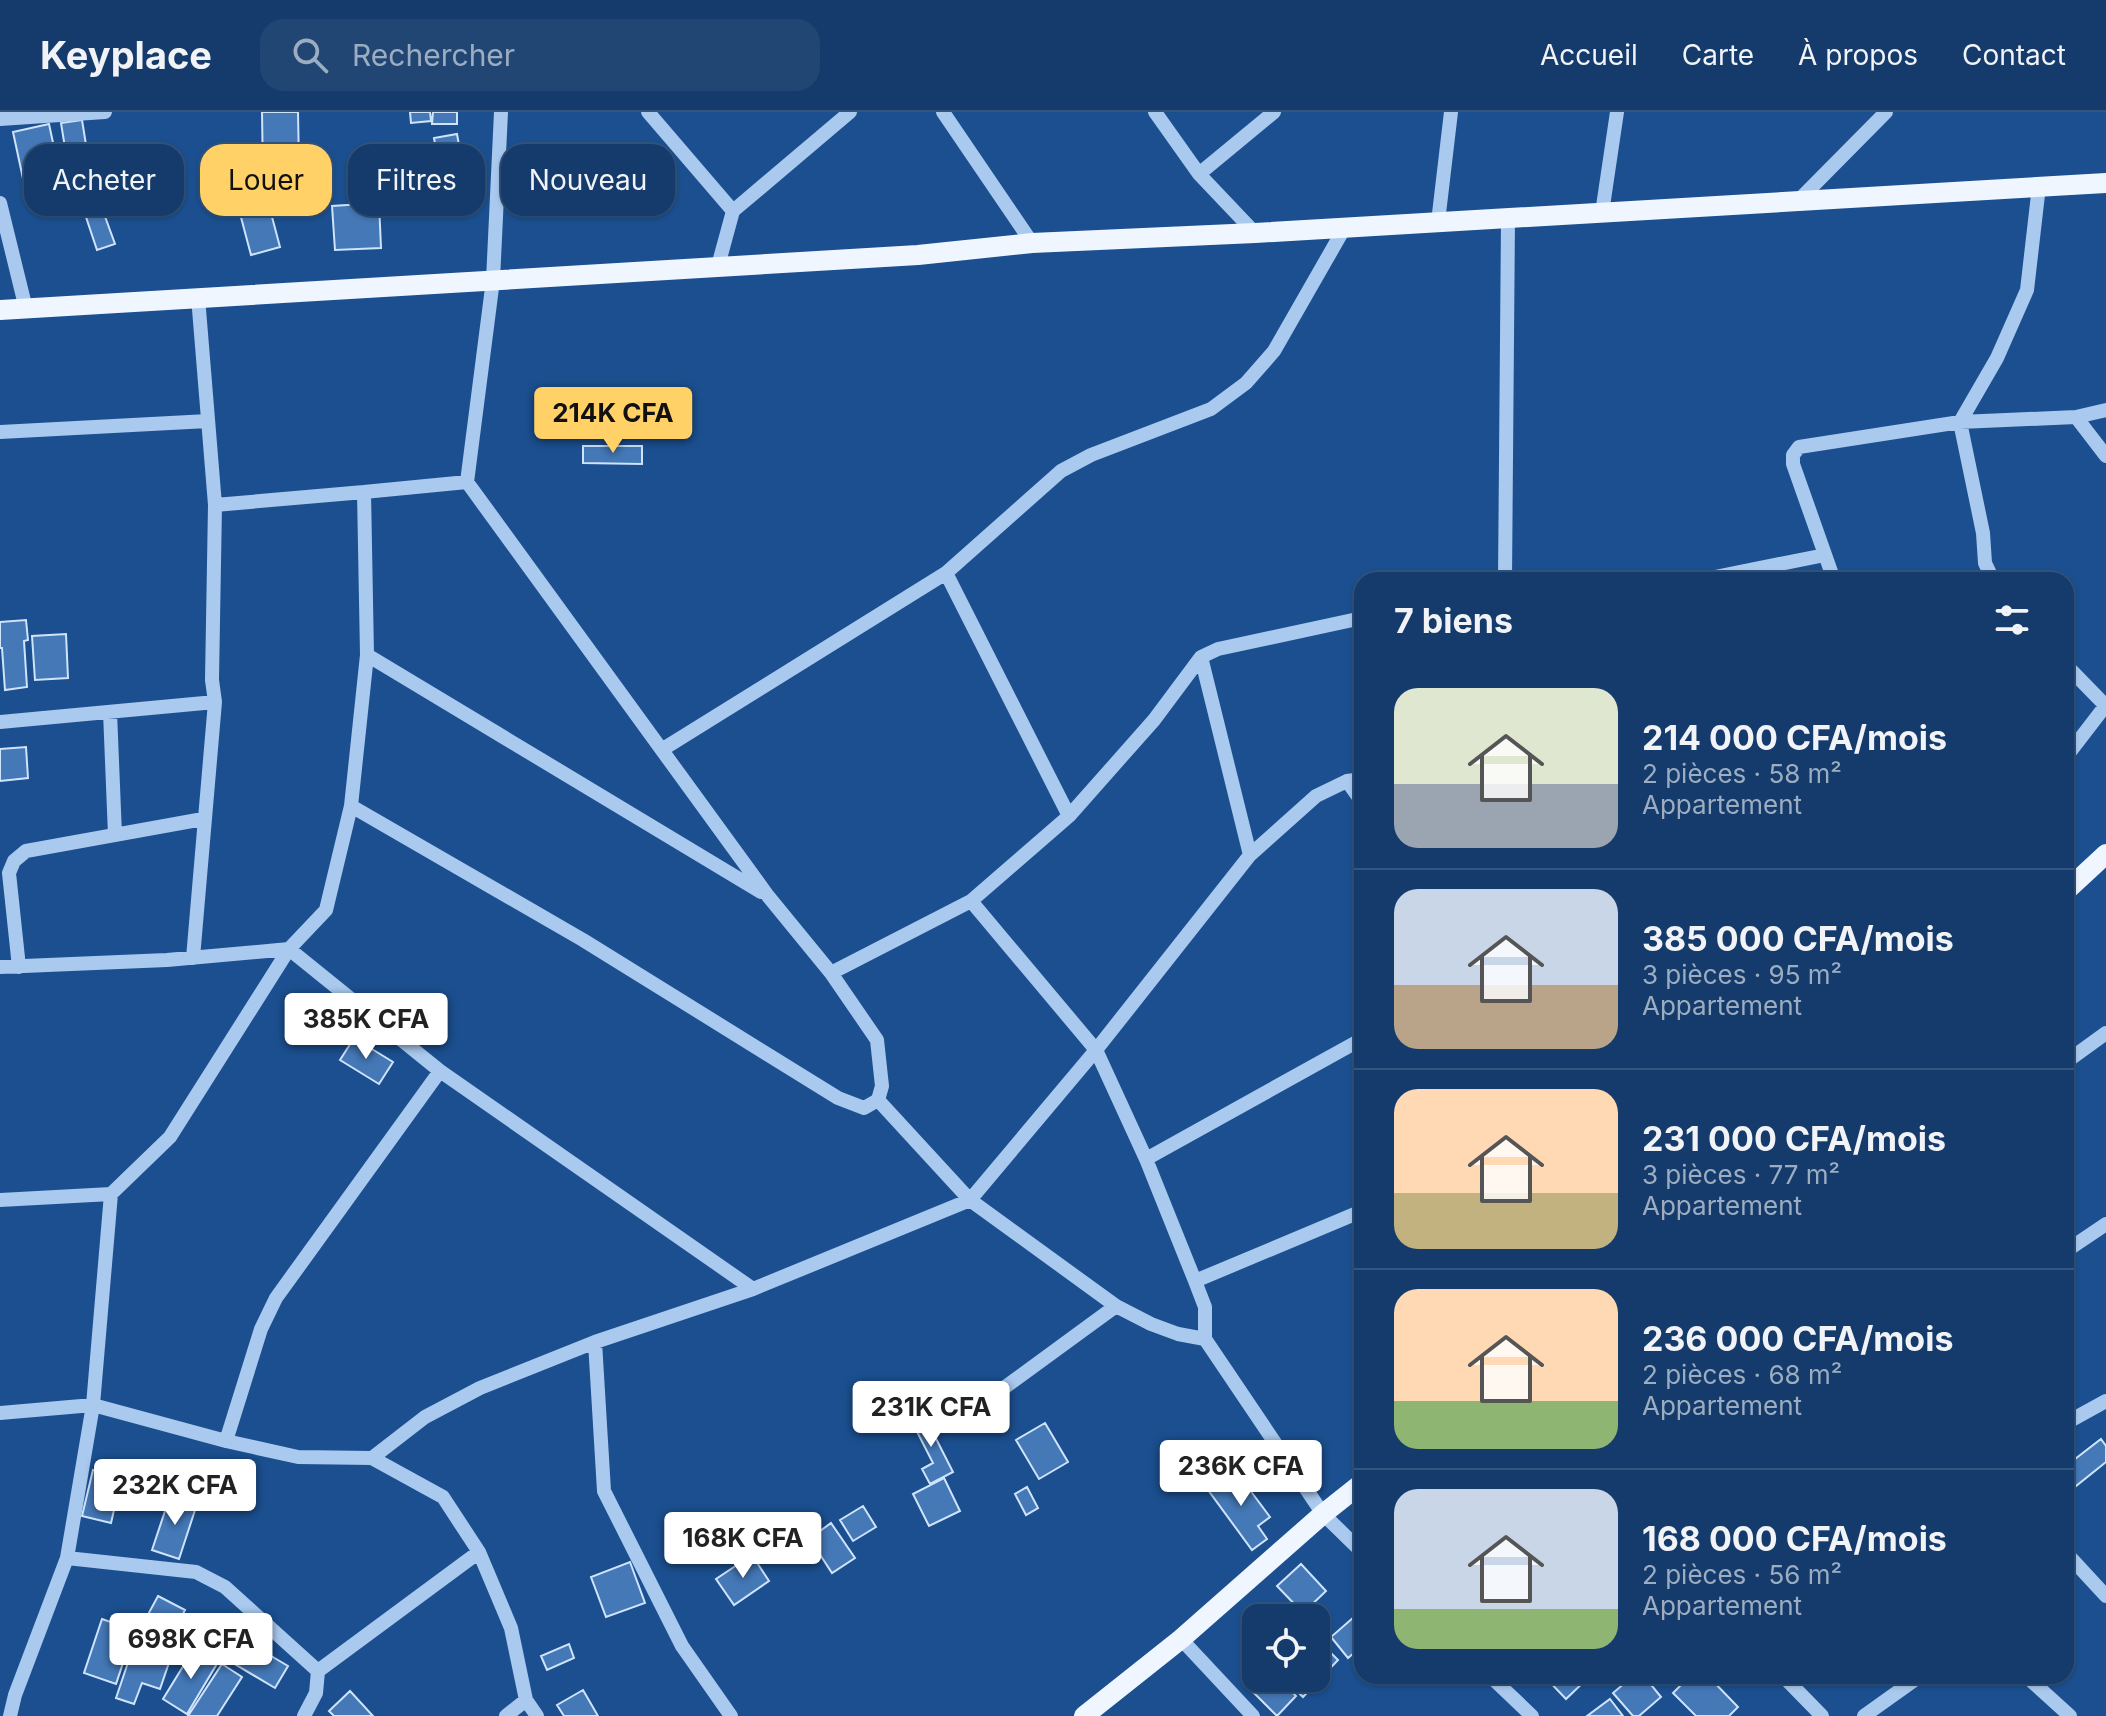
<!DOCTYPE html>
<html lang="fr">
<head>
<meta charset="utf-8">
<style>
  body { margin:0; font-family:Inter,sans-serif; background:#214673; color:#f1f3f6; height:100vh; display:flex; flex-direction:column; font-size:30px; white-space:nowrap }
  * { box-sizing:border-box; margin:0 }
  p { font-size:26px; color:#9dadc1 }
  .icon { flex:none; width:44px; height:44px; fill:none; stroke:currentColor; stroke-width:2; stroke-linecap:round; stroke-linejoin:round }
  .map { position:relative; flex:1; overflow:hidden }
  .drawer { position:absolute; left:1354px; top:460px; width:720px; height:1112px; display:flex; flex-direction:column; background:#143b6b; border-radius:24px; box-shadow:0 2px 6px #0004,0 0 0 2px #33557e }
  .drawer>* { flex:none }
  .top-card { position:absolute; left:24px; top:32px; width:760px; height:72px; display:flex; gap:16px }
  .tools { position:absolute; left:1242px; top:1492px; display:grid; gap:16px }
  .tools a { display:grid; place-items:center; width:88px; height:88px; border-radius:16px; background:#143b6b; box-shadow:0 2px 6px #0004,0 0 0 2px #33557e; font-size:40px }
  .price { position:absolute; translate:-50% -68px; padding:0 18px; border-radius:8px; background:#fff; color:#222; font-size:26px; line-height:52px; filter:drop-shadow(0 2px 4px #0008) }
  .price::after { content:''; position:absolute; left:50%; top:48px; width:24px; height:18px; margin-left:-12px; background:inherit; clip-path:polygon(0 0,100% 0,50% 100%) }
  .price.on { background:#ffd166; color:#111 }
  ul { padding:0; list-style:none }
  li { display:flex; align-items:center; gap:24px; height:200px; padding:0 40px }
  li+li { border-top:2px solid #33557e }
  li span { display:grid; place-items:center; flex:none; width:224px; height:160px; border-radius:24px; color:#555 }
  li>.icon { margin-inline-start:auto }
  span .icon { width:96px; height:96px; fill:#fffc; stroke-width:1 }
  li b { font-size:34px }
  h2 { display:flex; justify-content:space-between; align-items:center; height:96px; padding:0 40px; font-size:34px }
  .tag { padding:0 28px; border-radius:24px; background:#143b6b; box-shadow:0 2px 6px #0004,0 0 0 2px #33557e; font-size:28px; line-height:72px }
  .tag.on { background:#ffd166; color:#111 }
  header { display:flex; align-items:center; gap:48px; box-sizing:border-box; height:112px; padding:0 40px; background:#143b6b; border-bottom:2px solid #33557e }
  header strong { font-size:38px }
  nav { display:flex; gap:44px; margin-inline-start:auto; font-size:28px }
  .search { width:560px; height:72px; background:#214673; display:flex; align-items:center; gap:20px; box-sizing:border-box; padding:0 28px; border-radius:24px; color:#9dadc1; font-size:30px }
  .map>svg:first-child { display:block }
</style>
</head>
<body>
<header>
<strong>Keyplace</strong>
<div class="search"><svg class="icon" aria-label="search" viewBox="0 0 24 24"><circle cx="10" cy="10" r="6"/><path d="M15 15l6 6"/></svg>Rechercher</div>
<nav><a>Accueil</a><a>Carte</a><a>À propos</a><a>Contact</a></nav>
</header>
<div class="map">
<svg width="2106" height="1604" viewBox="0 0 2106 1604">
  <rect width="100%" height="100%" fill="#1b4f8f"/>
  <path fill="#4478b7" stroke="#cfe3fa" stroke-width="2" d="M 262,0 L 298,0 L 299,54 L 285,54 L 285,64 L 263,64 Z
    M 410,0 L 430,0 L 431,9 L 411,11 Z
    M 433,0 L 457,0 L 457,12 L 432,12 Z
    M 82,8 L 93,76 L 72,79 L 61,11 Z
    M 49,12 L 64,82 L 28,90 L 13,20 Z
    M 457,22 L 462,50 L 439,54 L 434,26 Z
    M 263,71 L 280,135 L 251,143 L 234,79 Z
    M 379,91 L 381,136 L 335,138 L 332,94 Z
    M 103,99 L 115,132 L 97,138 L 86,105 Z
    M 583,334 L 642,334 L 642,352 L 583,351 Z
    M 26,508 L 28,528 L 24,529 L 27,575 L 5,578 L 2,536 L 0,536 L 0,510 Z
    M 66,522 L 68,566 L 35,568 L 32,524 Z
    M 26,635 L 28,666 L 0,669 L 0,637 Z
    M 354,926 L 393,950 L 379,972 L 340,948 Z
    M 921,1297 L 953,1360 L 930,1372 L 922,1357 L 933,1351 L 909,1304 Z
    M 1045,1311 L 1068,1350 L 1039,1367 L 1016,1328 Z
    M 2101,1327 L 2106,1334 L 2106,1350 L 2076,1374 L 2066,1361 L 2066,1354 Z
    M 93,1358 L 122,1364 L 111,1411 L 82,1404 Z
    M 1235,1358 L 1270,1405 L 1258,1414 L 1267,1427 L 1252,1438 L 1208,1378 Z
    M 944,1366 L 960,1399 L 929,1414 L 913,1382 Z
    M 1027,1375 L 1038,1396 L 1026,1403 L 1015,1382 Z
    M 179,1383 L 198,1389 L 179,1447 L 152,1438 L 169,1387 L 177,1390 Z
    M 863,1394 L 876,1415 L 853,1429 L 840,1408 Z
    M 831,1411 L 855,1446 L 832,1461 L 819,1441 L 815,1445 L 805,1430 Z
    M 752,1443 L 769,1469 L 734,1493 L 716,1467 Z
    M 630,1450 L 645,1491 L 606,1505 L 591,1465 Z
    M 1301,1452 L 1326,1479 L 1303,1501 L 1277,1474 Z
    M 158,1484 L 185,1498 L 172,1523 L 145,1508 Z
    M 1362,1498 L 1362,1534 L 1348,1546 L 1331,1525 Z
    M 102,1507 L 134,1518 L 116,1572 L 84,1561 Z
    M 224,1516 L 288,1554 L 275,1576 L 211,1538 Z
    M 139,1518 L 190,1535 L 186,1546 L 172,1542 L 160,1577 L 142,1571 L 134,1592 L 116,1586 Z
    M 1318,1528 L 1338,1548 L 1303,1585 L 1283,1566 L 1316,1566 L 1316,1531 Z
    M 569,1532 L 574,1546 L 547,1558 L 541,1544 Z
    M 195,1535 L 218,1550 L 187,1602 L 163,1587 Z
    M 222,1552 L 242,1565 L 217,1604 L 188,1604 Z
    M 1544,1564 L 1590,1564 L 1566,1587 Z
    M 1633,1564 L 1644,1564 L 1661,1585 L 1639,1604 L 1633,1604 L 1613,1581 Z
    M 1690,1564 L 1708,1564 L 1738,1595 L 1729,1604 L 1696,1604 L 1673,1581 Z
    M 1267,1566 L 1278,1566 L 1296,1584 L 1277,1604 L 1253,1580 Z
    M 583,1578 L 598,1604 L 564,1604 L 557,1593 Z
    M 350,1579 L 373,1604 L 334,1604 L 329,1599 Z
    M 1610,1587 L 1623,1604 L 1587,1604 Z"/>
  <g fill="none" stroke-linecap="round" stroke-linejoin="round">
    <path stroke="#a9c9ee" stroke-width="14" d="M 648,0 L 733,99
      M 943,0 L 1032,131
      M 1155,0 L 1199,62 L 1255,121
      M 0,7 L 105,0
      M 1199,62 L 1274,0
      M 1797,90 L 1886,0
      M 0,91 L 26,197
      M 1602,101 L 1617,0
      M 1438,110 L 1451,0
      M 718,154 L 733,99 L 850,0
      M 2076,305 L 2106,344
      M 0,320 L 208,309
      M 215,393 L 364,380
      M 946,461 L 1069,704
      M 1505,468 L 1508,107
      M 1700,468 L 1825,443
      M 1834,468 L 1793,352 L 1793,343 L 1799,335 L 1960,310 L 2076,305 L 2106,298
      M 1993,468 L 1985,451 L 1983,421 L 1960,310 L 1997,246 L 2027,178 L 2039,74
      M 367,543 L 761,780
      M 1201,545 L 1250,743
      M 2066,553 L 2106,594
      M 110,600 L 115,723
      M 0,610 L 215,590
      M 663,637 L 946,461 L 1061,359 L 1091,343 L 1211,297 L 1246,271 L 1274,239 L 1345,115
      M 2066,645 L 2106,593
      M 1347,669 L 1362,690
      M 351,694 L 583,828 L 838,986 L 864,996 L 878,988 L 882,974 L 877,928 L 831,861 L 768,784 L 467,370 L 493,168 L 501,0
      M 971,789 L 1096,938 L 1146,1047 L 1195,1169 L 1205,1195 L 1205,1227
      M 193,846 L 215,590 L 212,568 L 215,393 L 198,185
      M 0,855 L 167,848 L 289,837 L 440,959 L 753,1177
      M 19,855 L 9,761 L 14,749 L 26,739 L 203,707
      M 831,861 L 971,789 L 1069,704 L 1154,608 L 1201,545 L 1218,537 L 1362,506
      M 2066,950 L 2106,921
      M 878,988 L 970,1088 L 1116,1194 L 1151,1212 L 1178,1222 L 1205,1227 L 1323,1402 L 1362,1440
      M 1146,1047 L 1362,927
      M 0,1088 L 111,1082
      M 2066,1139 L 2106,1112
      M 1195,1169 L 1362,1099
      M 595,1230 L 604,1379 L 682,1534 L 731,1604
      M 971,1300 L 1116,1194
      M 0,1301 L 93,1293 L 226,1329 L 298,1345 L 372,1346 L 425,1305 L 480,1276 L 595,1230 L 753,1177 L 970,1088 L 1096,938 L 1250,743 L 1316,684 L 1347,669 L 1362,667
      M 2066,1311 L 2106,1289
      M 226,1329 L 261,1217 L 276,1186 L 440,959
      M 372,1346 L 443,1385 L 479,1440 L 511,1516 L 526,1588 L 537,1604
      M 2066,1438 L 2069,1444 L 2106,1484
      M 67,1446 L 196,1460 L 225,1475 L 318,1559
      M 1181,1527 L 1253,1604
      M 1490,1564 L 1532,1604
      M 1783,1564 L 1822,1604
      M 2026,1564 L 2070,1604
      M 10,1604 L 15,1583 L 67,1446 L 93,1293 L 111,1082 L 170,1025 L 289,837 L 326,798 L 351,694 L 367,543 L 364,380 L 467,370
      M 304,1604 L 316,1581 L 318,1559 L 479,1440
      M 506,1604 L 526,1588
      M 1864,1604 L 1920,1564"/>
    <path stroke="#f0f6ff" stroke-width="20" d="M 0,198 L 918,143 L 1032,131 L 1255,121 L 2106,71
      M 2066,779 L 2106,742
      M 1084,1604 L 1181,1527 L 1323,1402 L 1362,1371"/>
  </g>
</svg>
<div class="tools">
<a><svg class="icon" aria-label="locate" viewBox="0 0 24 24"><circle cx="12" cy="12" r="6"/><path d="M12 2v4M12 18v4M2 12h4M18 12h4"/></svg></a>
</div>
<b class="price on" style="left:613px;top:343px">214K CFA</b>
<b class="price" style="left:366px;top:949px">385K CFA</b>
<b class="price" style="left:931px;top:1337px">231K CFA</b>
<b class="price" style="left:1241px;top:1396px">236K CFA</b>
<b class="price" style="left:175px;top:1415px">232K CFA</b>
<b class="price" style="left:743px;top:1468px">168K CFA</b>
<b class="price" style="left:191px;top:1569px">698K CFA</b>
<div class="top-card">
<a class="tag">Acheter</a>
<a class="tag on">Louer</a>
<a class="tag">Filtres</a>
<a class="tag">Nouveau</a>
</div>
<section class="drawer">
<h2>7 biens<svg class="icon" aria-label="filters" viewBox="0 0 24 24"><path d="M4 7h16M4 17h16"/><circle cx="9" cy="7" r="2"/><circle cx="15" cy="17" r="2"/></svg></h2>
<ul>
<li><span style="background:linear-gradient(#dfe7d0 60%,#9aa5b1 0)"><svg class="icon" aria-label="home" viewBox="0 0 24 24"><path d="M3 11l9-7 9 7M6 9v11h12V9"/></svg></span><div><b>214 000 CFA/mois</b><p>2 pièces · 58 m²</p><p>Appartement</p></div></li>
<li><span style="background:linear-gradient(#c9d6e8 60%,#b9a48a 0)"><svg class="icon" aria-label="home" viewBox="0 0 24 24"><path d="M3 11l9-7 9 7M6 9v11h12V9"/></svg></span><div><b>385 000 CFA/mois</b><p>3 pièces · 95 m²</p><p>Appartement</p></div></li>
<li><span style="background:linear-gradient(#ffd9b3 65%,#c2b280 0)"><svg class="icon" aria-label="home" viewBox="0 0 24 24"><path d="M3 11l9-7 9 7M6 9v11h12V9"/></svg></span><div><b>231 000 CFA/mois</b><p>3 pièces · 77 m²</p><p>Appartement</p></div></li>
<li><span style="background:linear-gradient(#ffd9b3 70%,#8fb573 0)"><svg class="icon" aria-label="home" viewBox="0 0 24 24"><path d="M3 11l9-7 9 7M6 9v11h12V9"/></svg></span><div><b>236 000 CFA/mois</b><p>2 pièces · 68 m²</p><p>Appartement</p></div></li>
<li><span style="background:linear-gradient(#c9d6e8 75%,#8fb573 0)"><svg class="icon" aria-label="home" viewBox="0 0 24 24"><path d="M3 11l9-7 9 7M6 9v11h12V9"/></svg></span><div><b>168 000 CFA/mois</b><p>2 pièces · 56 m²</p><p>Appartement</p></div></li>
</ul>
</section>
</div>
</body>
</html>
